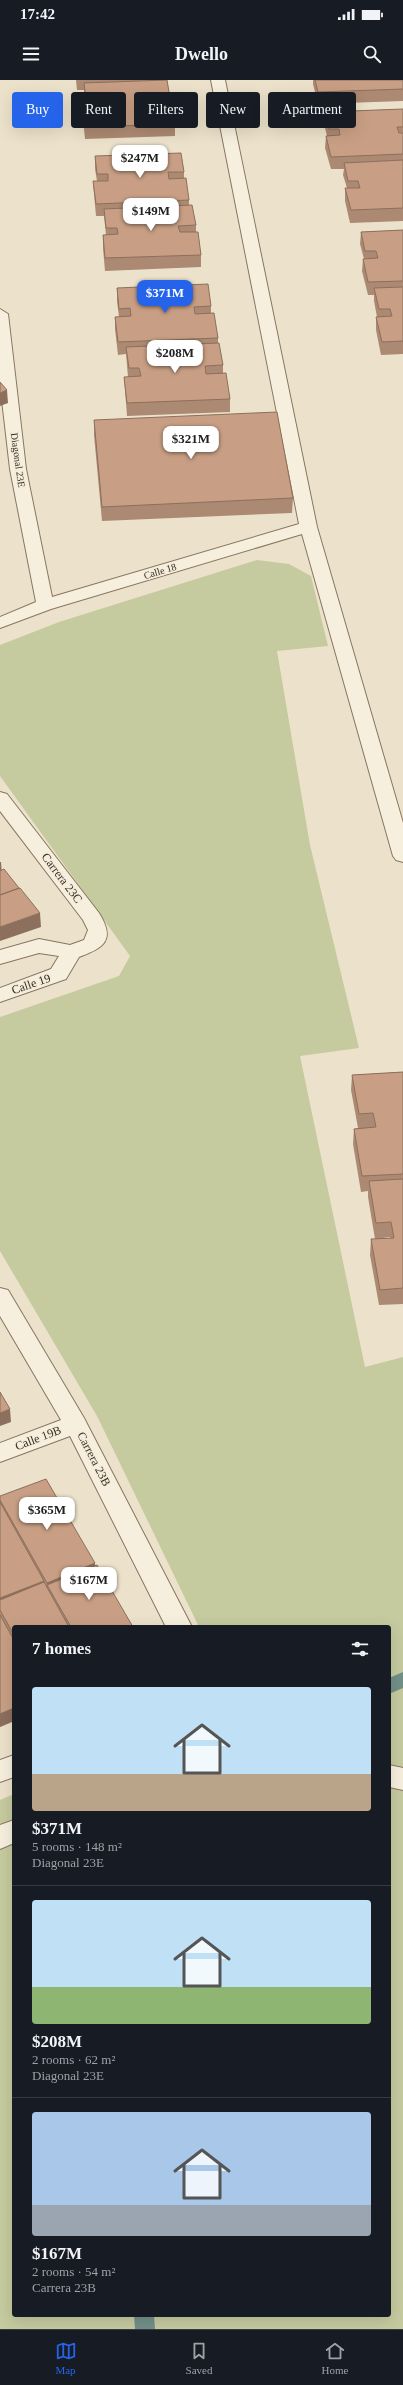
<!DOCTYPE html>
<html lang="en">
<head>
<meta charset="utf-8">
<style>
  body { margin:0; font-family:Georgia,serif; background:#20242c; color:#f1f3f6; height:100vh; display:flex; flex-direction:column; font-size:15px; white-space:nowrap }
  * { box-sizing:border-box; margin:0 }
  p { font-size:13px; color:#9ea1a6 }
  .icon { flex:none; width:22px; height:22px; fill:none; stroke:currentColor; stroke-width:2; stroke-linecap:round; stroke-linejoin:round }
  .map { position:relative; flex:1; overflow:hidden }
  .details { position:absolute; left:12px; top:1545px; width:379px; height:692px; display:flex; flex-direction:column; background:#171b24; border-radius:4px; box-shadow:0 4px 16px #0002 }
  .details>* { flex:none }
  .banner { position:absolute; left:12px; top:12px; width:379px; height:36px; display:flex; gap:8px }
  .price { position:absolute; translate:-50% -34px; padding:0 9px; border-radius:8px; background:#fff; color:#222; font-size:13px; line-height:26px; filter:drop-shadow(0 1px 2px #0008) }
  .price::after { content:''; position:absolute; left:50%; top:24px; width:12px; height:9px; margin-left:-6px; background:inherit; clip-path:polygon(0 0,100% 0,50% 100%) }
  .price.current { background:#2563eb; color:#fff }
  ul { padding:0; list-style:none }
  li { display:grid; align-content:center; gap:8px; height:212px; padding:0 20px }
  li+li { border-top:1px solid #363941 }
  li span { display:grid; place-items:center; height:124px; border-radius:4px; color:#555 }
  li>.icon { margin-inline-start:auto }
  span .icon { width:72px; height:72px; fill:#fffc; stroke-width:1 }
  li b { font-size:17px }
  h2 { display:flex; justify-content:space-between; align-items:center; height:48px; padding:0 20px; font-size:17px }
  .tag { padding:0 14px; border-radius:4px; background:#171b24; box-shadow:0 4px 16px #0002; font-size:14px; line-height:36px }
  .tag.current { background:#2563eb; color:#fff }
  .status { display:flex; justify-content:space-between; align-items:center; height:28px; padding:0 20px; background:#171b24; direction:ltr }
  .status svg { height:11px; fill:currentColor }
  header { display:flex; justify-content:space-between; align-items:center; height:52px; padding:0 20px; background:#171b24; font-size:18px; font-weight:700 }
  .tabs { display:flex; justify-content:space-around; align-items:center; height:56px; border-top:1px solid #363941; background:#171b24; font-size:11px; color:#9ea1a6 }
  .tabs a { display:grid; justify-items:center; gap:2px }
  .tabs .current { color:#2563eb }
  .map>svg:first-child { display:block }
</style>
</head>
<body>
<div class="status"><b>17:42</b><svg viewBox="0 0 49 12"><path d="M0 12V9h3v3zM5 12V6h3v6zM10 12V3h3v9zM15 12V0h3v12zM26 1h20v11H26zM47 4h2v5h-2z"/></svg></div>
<header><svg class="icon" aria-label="menu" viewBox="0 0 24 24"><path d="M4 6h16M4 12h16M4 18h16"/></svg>Dwello<svg class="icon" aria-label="search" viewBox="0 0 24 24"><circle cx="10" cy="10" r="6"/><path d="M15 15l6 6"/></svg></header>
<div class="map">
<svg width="403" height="2249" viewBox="0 0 403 2249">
  <rect width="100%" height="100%" fill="#ece2cb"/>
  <path fill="#c6ca9f" d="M 257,480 L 289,484 L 311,496 L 328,566 L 277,571 L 310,765 L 359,968 L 300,976 L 365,1287 L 403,1277 L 403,2249 L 0,2249 L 0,1720 L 14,1714 L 14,2235 L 389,2235 L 389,1547 L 199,1547 L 97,1336 L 0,1171 L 0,937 L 119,896 L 130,876 L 0,696 L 0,565 L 59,542 Z"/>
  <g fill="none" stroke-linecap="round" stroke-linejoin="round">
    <path fill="#729088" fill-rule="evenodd" d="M 403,1592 L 403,1608 L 389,1614 L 389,1598 Z
      M 134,2235 L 154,2235 L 155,2249 L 135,2249 Z"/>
    <g stroke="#887560" stroke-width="2">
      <path id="minor" d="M 211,0 L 225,0 L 317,447 L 403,743 L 403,782 L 396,780 L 393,776 L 302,454 L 51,529 L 0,548 L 0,537 L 36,522 L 10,389 L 0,303 L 0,229 L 8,234 L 26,389 L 52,517 L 299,444 Z
        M 0,712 L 7,714 L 99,833 C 116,860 104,868 79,877 L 66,899 L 0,922 L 0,908 L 51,889 L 59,876 L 39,873 L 0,884 L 0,870 L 39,859 L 70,865 L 84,860 L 88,850 L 83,840 L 0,731 Z
        M 0,1208 L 8,1210 L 84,1338 L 192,1547 L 166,1547 L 70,1356 L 0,1382 L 0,1363 L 61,1340 L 0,1236 Z
        M 14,1675 L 14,1697 L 0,1702 L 0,1680 Z
        M 389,1685 L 403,1688 L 403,1710 L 389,1707 Z
        M 14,1740 L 14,1763 L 0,1769 L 0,1745 Z"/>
    </g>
    <use href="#minor" fill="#f7efde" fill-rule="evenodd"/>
  </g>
  <path fill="#ac8972" d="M 76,0 L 167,0 L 170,18 L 170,24 L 175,44 L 175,56 L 85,59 L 83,39 L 82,27 L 86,27 L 84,10 L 77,10 Z
    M 313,0 L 403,0 L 403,21 L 318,24 L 313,4 Z
    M 403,29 L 403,141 L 350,143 L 345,121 L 345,108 L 347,108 L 343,95 L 344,89 L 331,89 L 325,68 L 326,56 L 327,56 L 324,44 L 325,32 Z
    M 95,76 L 184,92 L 184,98 L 189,120 L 189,125 L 196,145 L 196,152 L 201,175 L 201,187 L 105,191 L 103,168 L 103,155 L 106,155 L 104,136 L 96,136 L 94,114 L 93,101 L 97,101 L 95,89 Z
    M 403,150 L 403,274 L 381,275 L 376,250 L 376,237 L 377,237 L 374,221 L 374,215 L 368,215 L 362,191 L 363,179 L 364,179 L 360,164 L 361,152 Z
    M 117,208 L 211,226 L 211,233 L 218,258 L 218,263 L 223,285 L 223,293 L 230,319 L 230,332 L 127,336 L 124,297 L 128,297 L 126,274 L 118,275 L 115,249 L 115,237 L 119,237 L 117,221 Z
    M 94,340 L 293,418 L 292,433 L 102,441 L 94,355 Z
    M 403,992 L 403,1224 L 379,1225 L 370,1175 L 371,1159 L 390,1158 L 390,1157 L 375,1159 L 368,1117 L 368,1111 L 361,1112 L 353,1064 L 354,1049 L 358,1048 L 351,1010 L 352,995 Z
    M 0,1416 L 95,1483 L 95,1486 L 133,1547 L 14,1547 L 14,1641 L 0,1647 Z"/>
  <path fill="#8c6f5c" d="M 7,310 L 8,323 L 0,326 L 0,313 Z
    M 0,782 L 1,782 L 2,795 L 0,796 Z
    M 40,833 L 41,847 L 0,861 L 0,847 Z
    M 10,1329 L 11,1342 L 0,1346 L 0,1333 Z
    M 95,1483 L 96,1497 L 47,1505 L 48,1516 L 47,1503 Z
    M 44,1501 L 45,1514 L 0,1530 L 0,1518 Z
    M 14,1628 L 14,1641 L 0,1647 L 0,1634 Z"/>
  <path fill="#c89f84" stroke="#8c6f5c" d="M 167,0 L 170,18 L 154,18 L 155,24 L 172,24 L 175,44 L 85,47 L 82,27 L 97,26 L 96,20 L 86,20 L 84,3 Z
    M 315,0 L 403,0 L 403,9 L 318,12 Z
    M 403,29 L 403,47 L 397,47 L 399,53 L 403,53 L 403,74 L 331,77 L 326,56 L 340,55 L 339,49 L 329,49 L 325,32 Z
    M 181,73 L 184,92 L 168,92 L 169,99 L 186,98 L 189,120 L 96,124 L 93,101 L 108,101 L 108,94 L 97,94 L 95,76 Z
    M 403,80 L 403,128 L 351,130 L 345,108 L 360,108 L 358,101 L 348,101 L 344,83 Z
    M 192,125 L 196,145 L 178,146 L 180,152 L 198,152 L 201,175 L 105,178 L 103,155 L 118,154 L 117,148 L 106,148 L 104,129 Z
    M 403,150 L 403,201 L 368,202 L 363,179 L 378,178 L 376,171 L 365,171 L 361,152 Z
    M 208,204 L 211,226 L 194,227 L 195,234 L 214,233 L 218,258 L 118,262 L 115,237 L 131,236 L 130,228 L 119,229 L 117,208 Z
    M 403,207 L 403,261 L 382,262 L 376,237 L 392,236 L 390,229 L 379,229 L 374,208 Z
    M 219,263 L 223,285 L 205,286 L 206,294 L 226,293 L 230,319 L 127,323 L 124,297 L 141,296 L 139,288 L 129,288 L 126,267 Z
    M 0,302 L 7,310 L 0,313 Z
    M 277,332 L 293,418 L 102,427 L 94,340 Z
    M 4,789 L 19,808 L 0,815 L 0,791 Z
    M 20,808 L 40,833 L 0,847 L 0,815 Z
    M 403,992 L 403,1094 L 362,1096 L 354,1049 L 376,1047 L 373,1033 L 359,1034 L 352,995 Z
    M 403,1099 L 403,1208 L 380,1210 L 371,1159 L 394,1158 L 391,1142 L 376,1143 L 369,1101 Z
    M 0,1312 L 10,1329 L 0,1333 Z
    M 46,1399 L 95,1483 L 47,1503 L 0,1420 L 0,1416 Z
    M 0,1422 L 44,1501 L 0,1518 Z
    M 97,1485 L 133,1547 L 71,1547 L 47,1505 Z
    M 44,1502 L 69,1547 L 14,1547 L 14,1555 L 0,1530 L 0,1520 Z
    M 0,1535 L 14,1560 L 14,1628 L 0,1634 Z"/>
  <g text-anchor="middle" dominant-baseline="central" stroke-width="3" stroke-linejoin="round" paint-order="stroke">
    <g font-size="10" fill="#3a2d22" stroke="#f4ecda">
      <text transform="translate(18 380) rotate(82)">Diagonal 23E</text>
      <text transform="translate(160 491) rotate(-17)">Calle 18</text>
    </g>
    <g font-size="12" fill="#3a2d22" stroke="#f4ecda">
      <text transform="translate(62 798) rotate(53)">Carrera 23C</text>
      <text transform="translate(31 904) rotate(-19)">Calle 19</text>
      <text transform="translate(38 1358) rotate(-21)">Calle 19B</text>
      <text transform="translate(94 1379) rotate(63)">Carrera 23B</text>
    </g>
  </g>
</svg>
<b class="price" style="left:140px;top:99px">$247M</b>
<b class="price" style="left:151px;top:152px">$149M</b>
<b class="price current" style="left:165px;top:234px">$371M</b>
<b class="price" style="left:175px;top:294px">$208M</b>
<b class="price" style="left:191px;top:380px">$321M</b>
<b class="price" style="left:47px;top:1451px">$365M</b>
<b class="price" style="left:89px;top:1521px">$167M</b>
<div class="banner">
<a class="tag current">Buy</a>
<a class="tag">Rent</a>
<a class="tag">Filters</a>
<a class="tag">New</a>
<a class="tag">Apartment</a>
</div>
<section class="details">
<h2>7 homes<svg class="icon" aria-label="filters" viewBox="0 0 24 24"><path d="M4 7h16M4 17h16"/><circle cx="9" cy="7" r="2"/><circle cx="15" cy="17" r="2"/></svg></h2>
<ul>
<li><span style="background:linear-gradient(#bfe0f5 70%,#b9a48a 0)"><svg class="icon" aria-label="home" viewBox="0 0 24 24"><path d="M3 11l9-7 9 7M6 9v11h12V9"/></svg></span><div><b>$371M</b><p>5 rooms · 148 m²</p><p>Diagonal 23E</p></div></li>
<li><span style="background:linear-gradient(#bfe0f5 70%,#8fb573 0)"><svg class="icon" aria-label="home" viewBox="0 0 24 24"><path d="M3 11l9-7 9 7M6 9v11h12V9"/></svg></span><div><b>$208M</b><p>2 rooms · 62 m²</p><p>Diagonal 23E</p></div></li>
<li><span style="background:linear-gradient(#a9c7e8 75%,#9aa5b1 0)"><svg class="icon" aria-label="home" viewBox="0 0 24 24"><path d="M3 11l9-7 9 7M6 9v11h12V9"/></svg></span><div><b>$167M</b><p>2 rooms · 54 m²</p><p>Carrera 23B</p></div></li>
</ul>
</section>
</div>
<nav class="tabs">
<a class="current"><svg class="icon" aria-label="map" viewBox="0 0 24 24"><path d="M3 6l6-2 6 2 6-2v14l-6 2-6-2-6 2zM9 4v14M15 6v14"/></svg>Map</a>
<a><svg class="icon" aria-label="saved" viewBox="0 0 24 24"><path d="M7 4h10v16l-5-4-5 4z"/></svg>Saved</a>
<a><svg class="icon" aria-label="home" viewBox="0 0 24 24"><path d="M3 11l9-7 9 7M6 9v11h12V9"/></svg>Home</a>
</nav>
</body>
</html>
